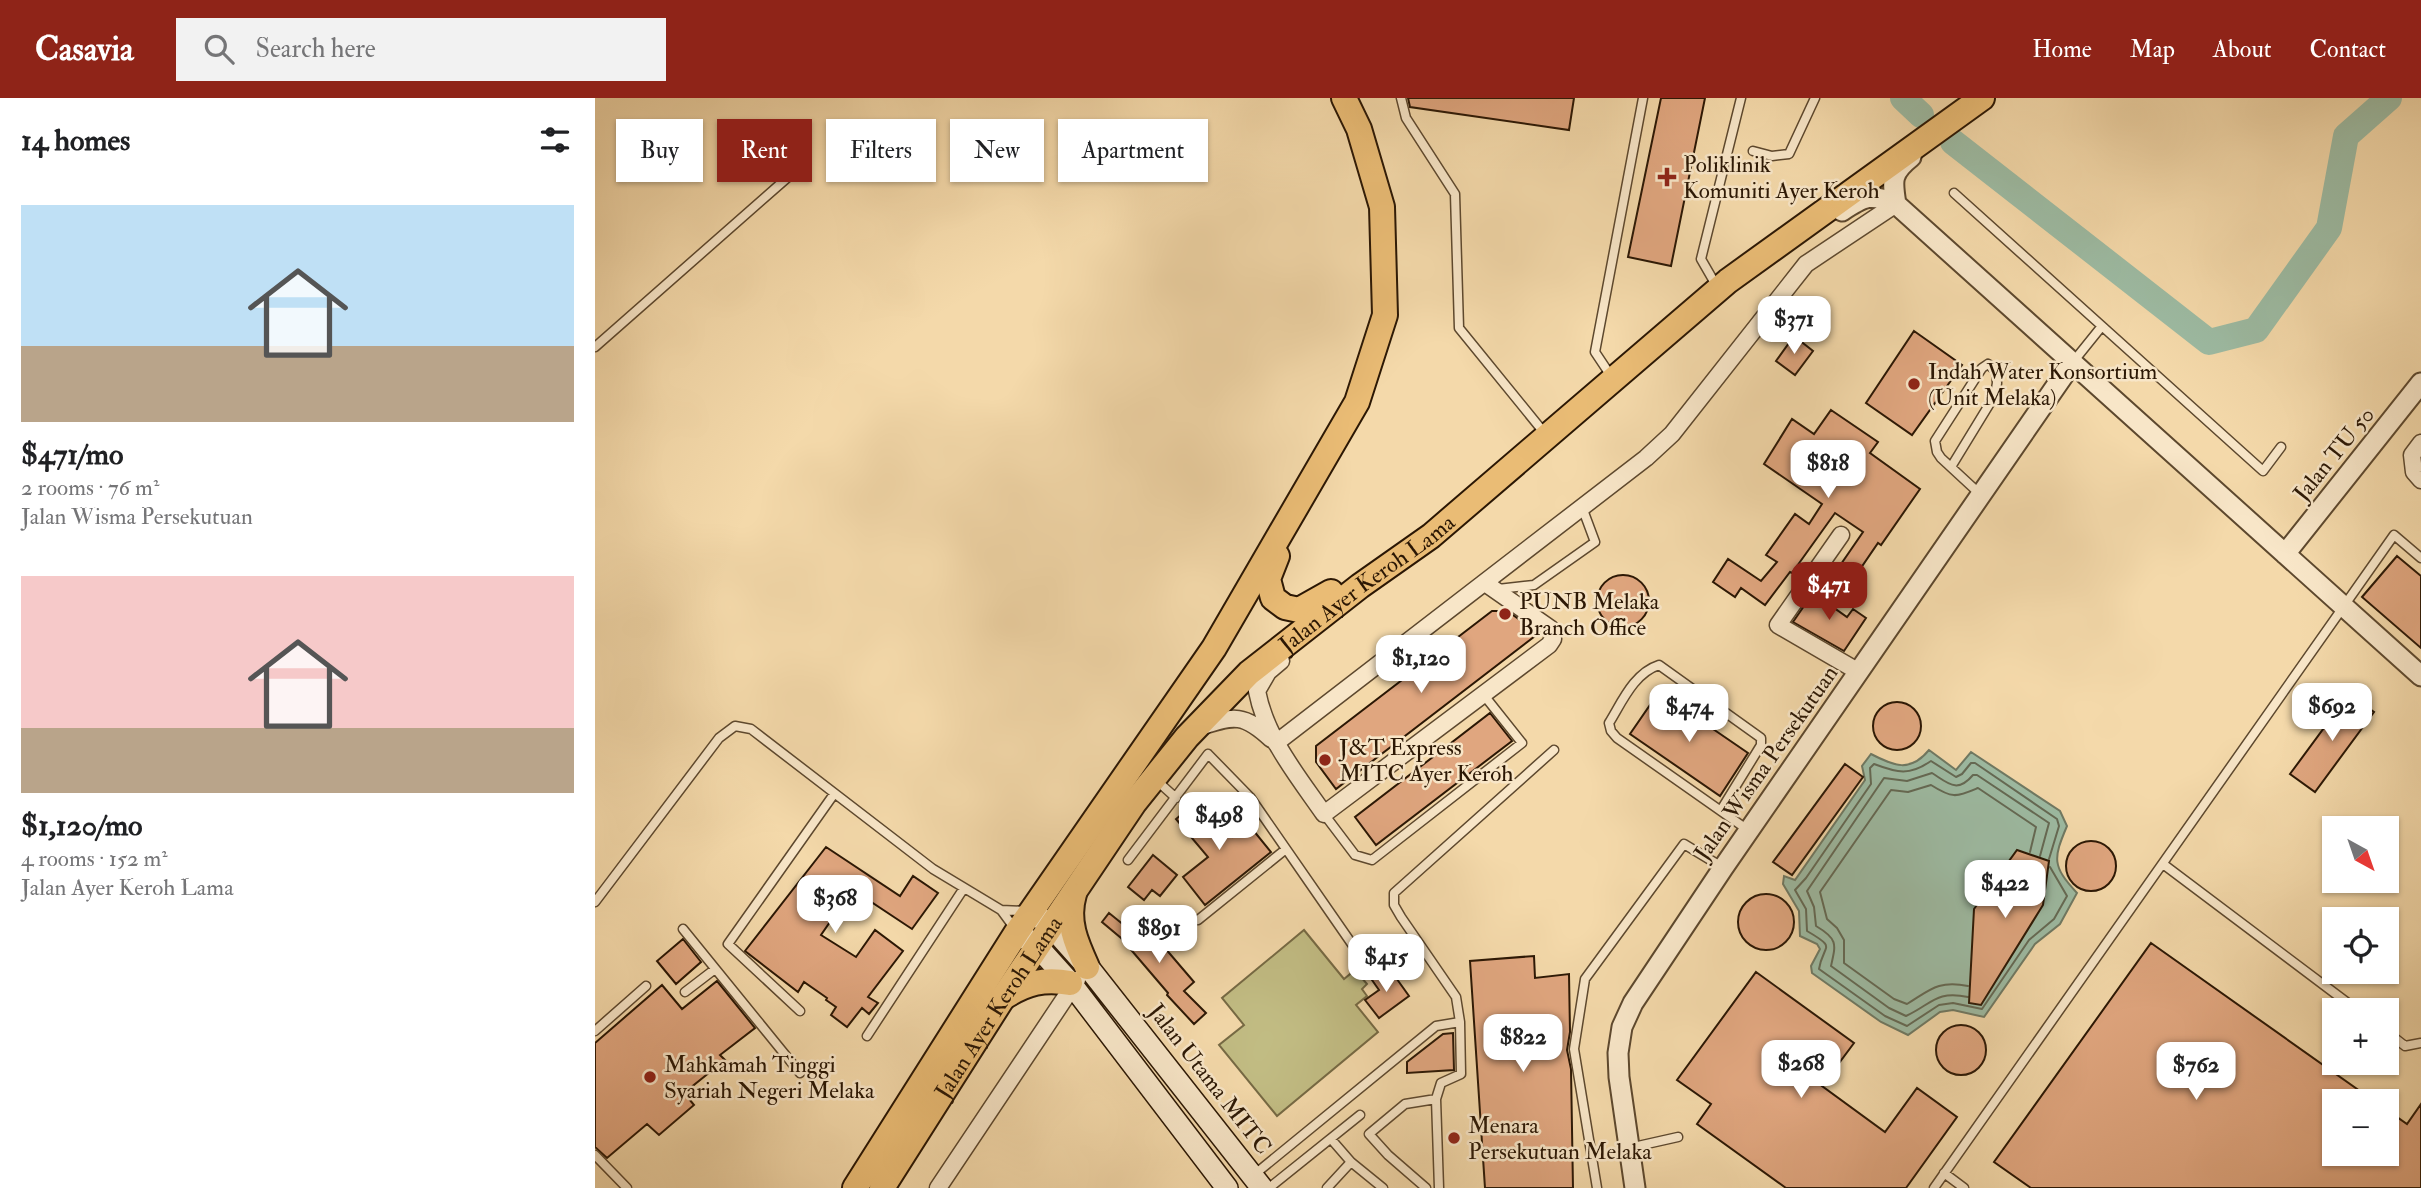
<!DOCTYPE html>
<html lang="en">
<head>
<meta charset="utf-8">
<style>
  body { margin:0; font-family:"IM FELL Double Pica",serif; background:#f2f2f2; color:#202124; height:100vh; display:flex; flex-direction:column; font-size:26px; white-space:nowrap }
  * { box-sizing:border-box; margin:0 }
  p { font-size:23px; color:#757577 }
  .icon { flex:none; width:38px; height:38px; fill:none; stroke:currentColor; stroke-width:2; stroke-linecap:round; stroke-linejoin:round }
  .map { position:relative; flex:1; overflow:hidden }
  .drawer { display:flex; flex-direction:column; background:#fff; width:595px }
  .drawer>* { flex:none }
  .hud { position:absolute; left:21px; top:21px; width:665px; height:63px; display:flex; gap:14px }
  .needle { width:46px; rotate:140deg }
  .buttons { position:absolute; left:1727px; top:718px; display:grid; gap:14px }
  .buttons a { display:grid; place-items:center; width:77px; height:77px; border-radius:0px; background:#fff; box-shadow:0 2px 5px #0004; font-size:35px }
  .price { position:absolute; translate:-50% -60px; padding:0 16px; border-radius:14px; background:#fff; color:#222; font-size:23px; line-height:46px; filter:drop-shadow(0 2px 4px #0008) }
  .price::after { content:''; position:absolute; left:50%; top:42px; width:21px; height:16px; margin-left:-10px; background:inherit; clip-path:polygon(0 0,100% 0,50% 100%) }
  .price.active { background:#8f2418; color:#fff }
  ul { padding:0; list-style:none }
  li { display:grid; align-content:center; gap:14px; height:371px; padding:0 21px }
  li span { display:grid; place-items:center; height:217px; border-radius:0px; color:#555 }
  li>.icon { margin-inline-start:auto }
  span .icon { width:126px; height:126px; fill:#fffc; stroke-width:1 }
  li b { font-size:30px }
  h2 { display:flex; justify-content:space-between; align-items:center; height:84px; padding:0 21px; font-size:30px }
  .chip { padding:0 24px; border-radius:0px; background:#fff; box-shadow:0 2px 5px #0004; font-size:24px; line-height:63px }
  .chip.active { background:#8f2418; color:#fff }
  header { display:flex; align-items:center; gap:42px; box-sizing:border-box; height:98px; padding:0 35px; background:#8f2418; color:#fff }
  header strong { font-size:33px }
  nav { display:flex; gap:38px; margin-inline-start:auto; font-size:24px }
  .search { width:490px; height:63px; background:#f2f2f2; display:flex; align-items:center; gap:18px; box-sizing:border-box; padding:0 24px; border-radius:0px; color:#757577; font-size:26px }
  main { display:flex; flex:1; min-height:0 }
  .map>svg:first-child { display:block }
</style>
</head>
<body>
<header>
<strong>Casavia</strong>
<div class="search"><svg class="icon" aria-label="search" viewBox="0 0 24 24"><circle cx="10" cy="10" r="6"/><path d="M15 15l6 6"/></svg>Search here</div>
<nav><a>Home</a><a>Map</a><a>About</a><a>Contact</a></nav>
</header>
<main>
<section class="drawer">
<h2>14 homes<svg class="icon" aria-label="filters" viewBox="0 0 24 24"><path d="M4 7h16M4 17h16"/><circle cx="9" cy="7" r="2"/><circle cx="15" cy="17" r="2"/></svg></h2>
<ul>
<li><span style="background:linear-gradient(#bfe0f5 65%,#b9a48a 0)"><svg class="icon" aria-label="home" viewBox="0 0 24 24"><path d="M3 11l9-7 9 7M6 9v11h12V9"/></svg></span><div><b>$471/mo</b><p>2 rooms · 76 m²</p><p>Jalan Wisma Persekutuan</p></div></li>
<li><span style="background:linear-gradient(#f6c9c9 70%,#b9a48a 0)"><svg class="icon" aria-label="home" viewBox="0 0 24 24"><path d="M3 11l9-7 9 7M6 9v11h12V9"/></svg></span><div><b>$1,120/mo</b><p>4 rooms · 152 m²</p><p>Jalan Ayer Keroh Lama</p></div></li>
</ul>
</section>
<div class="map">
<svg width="1826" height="1090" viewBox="0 0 1826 1090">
  <rect width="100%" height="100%" fill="#f4d9aa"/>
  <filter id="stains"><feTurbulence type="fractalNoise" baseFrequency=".00286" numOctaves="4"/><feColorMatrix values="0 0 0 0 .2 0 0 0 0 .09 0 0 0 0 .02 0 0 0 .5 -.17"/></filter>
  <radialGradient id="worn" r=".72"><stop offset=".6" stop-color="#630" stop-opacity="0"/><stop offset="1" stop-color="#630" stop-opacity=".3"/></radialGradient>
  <path fill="#c2bd84" stroke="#766a44" stroke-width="2" d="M 709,832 L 749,881 L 760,872 L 772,886 L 767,891 L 772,898 L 761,907 L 783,934 L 682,1018 L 624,947 L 649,927 L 627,900 Z"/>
  <path fill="#9dbba3" stroke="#6f7963" stroke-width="2" d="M 1334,652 L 1361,672 L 1376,654 L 1465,713 L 1472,728 C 1458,761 1457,768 1482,795 L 1465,826 L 1440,846 L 1389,919 L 1358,912 L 1345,914 L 1313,937 L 1286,924 L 1217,875 L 1216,868 L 1225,851 L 1222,846 L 1205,838 L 1204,813 L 1188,786 L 1189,778 L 1200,782 L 1270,682 L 1267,668 L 1276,656 C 1299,668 1315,675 1334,652 Z"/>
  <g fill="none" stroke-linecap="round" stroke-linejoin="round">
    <path stroke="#646954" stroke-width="2" d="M 1454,761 L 1464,728 L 1462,721 L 1380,665 L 1376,665 L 1367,676 L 1361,679 L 1336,663 C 1314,678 1303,675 1279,666 L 1275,670 L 1276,686 L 1211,780 L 1200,792 L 1211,811 L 1212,833 C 1243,851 1228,846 1224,871 L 1290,918 L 1312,928 L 1344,907 L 1358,905 L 1387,911 L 1434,842 L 1459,821 L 1472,798 L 1455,769
      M 1373,888 C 1343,882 1335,892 1312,906 L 1299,901 L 1249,865 L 1249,842 L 1242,830 L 1232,821 L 1225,794 L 1296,692 L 1313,694 L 1336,687 C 1358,701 1361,699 1383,690 L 1441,729 L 1435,754
      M 1373,899 C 1341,892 1337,906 1311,918 L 1294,910 L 1236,868 C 1241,846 1243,841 1221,828 L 1219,809 L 1212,793 L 1289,680 L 1312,683 L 1337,675 C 1353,685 1362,696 1378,677 L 1382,677 L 1454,725 L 1445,758"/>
    <path stroke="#9dbba3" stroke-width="26" d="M 1308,0 L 1326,17
      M 1358,44 L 1614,244 L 1661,232 L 1734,130 L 1751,38 L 1794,0"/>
  </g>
  <path fill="#e0a67f" stroke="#2b1704" stroke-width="2" d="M 813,0 L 979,0 L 974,32 L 815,9 Z
    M 1066,0 L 1110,0 L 1076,168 L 1033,159 Z
    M 1319,233 L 1367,267 L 1317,337 L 1271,305 Z
    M 1199,238 L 1218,253 L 1200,277 L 1181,263 Z
    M 1236,312 L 1283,344 L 1275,355 L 1325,391 L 1286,447 L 1283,445 L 1259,480 L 1244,469 L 1268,434 L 1240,415 L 1197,475 L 1195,474 L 1170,507 L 1146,490 L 1140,499 L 1118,484 L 1133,461 L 1166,483 L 1182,464 L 1171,457 L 1200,416 L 1214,426 L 1227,406 L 1169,366 L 1197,321 L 1219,336 Z
    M 1802,458 L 1826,478 L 1826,550 L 1767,499 Z
    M1002 503a26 26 0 1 1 52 0a26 26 0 1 1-52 0Z
    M 1218,495 L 1252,519 L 1258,511 L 1271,520 L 1249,553 L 1198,524 Z
    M 897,513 L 912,513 L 944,535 L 741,691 L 721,664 L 721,648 Z
    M 1064,594 L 1153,655 L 1125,698 L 1035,636 Z
    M 1754,596 L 1779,614 L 1720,694 L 1695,676 Z
    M1278 628a24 24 0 1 1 48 0a24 24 0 1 1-48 0Z
    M 895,615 L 917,643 L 781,747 L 760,719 Z
    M 1250,666 L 1268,679 L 1197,777 L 1178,764 Z
    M 606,700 L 638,739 L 654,727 L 676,754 L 610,807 L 588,779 L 613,759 L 581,721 Z
    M1471 768a25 25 0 1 1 50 0a25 25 0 1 1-50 0Z
    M 231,749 L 305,798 L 318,778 L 343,795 L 317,831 L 249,786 L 238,802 L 246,808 L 226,837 L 261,859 L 280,832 L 308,853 L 273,899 L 283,905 L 274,916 L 267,910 L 252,929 L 236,917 L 241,909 L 231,902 L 232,900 L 209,884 L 203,894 L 150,853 Z
    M 1422,752 L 1454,763 L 1448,807 L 1386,907 L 1374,905 L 1379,811 Z
    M 558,757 L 582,777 L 565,798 L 557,792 L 549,802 L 533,789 Z
    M1143 824a28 28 0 1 1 56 0a28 28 0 1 1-56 0Z
    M 514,815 L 535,832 L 546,822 L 599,884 L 589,893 L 611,915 L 599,926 L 572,897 L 573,895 L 526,840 L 507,824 Z
    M 88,841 L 106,864 L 81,886 L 62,863 Z
    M 1556,845 L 1779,1003 L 1740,1003 L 1740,1055 L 1792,1055 L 1792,1012 L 1812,1026 L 1826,1006 L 1826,1090 L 1436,1090 L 1399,1064 Z
    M 939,858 L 940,880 L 974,876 L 975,934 L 972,952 L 976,971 L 978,1090 L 890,1090 L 875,863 Z
    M 794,870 L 814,898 L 784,920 L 770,902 L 784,892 L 777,882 Z
    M 1161,874 L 1259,945 L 1227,988 L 1290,1034 L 1322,990 L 1362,1019 L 1311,1090 L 1191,1090 L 1102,1026 L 1116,1006 L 1082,982 Z
    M 122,883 L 160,930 L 125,957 L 130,962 L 89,995 L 99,1007 L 64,1037 L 52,1026 L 12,1060 L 0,1049 L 0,945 L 67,887 L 87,911 Z
    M1341 952a25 25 0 1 1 50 0a25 25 0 1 1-50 0Z
    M 858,935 L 859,972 L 812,975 L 812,964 L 848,936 Z"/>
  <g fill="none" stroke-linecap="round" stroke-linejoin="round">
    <g stroke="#5d482e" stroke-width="11">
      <path id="service" d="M 806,0 L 811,20 L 860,96 L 864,230 L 951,337
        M 1158,53 L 1177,58 L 1194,56 L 1220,0
        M 1359,95 L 1668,373 L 1686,349
        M 1121,187 L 1106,161 L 1146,0
        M 0,249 L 200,73
        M 1478,264 L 1507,228
        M 1016,278 L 1000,254 L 1048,0
        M 1356,369 L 1400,297 L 1402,285 L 1401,273 L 1393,266 L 1387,270 L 1340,343 L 1342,354 L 1346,360 L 1386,397
        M 903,491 L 939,487 L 1000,444 L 987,409
        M 560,681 L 581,700
        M 1126,712 L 1166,647 L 1166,640 L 1064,567 C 1039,575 1027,604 1014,625 L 1016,633 L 1022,640 L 1153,732
        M 729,716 L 760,757 L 777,762 L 927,645 L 888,596
        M 533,762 L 613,656 L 655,699 L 777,875
        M 1568,766 L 1762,912
        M 0,804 L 124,640 L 140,628 L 156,631 L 338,771 L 406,812 L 420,831
        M 406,812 L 431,813
        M 603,822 L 691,751
        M 88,831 L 205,975
        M 90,894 L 120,871
        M 205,913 L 133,846 L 239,696
        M 0,933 L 51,888
        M 1792,934 L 1810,948 L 1826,945
        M 272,938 L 369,790
        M 736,1041 L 756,1064 L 788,1090
        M 1034,1050 L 1083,1039
        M 0,1057 L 32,1090
        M 1349,1075 L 1369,1090
        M 660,1076 L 841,928 L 865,924
        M 674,1090 L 765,1017
        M 732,1090 L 756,1064
        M 831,1090 L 793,1057 L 774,1036 L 810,1006 L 841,1001
        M 844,1090 L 841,1001 L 846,985 L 866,976 L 865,924 L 861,899 L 806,819 L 799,807 L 799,795 L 959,652
        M 1002,1090 L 979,951 L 990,881 L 1089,746 L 1127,769
        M 1339,1090 L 1799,437 L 1826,460"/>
    </g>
    <g stroke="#5d482e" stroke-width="19">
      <path id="minor" d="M 1826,345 L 1817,357 L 1819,374 L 1826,382
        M 1246,437 L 1183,527 L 1264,574
        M 686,563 L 673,574 L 662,593 C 671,640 702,677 729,716 L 954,547 L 958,541 L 956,531 L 890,485
        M 605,629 C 640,617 649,616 676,641
        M 681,645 L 1051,360 L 1077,336 L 1211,166 L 1301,106
        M 343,1090 L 482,882"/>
    </g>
    <g stroke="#5d482e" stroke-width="23">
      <path id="tertiary" d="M 1301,106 C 1297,82 1296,75 1316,59
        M 1247,113 C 1270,98 1275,95 1301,106 L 1826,578
        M 1690,456 L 1826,285
        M 1040,1090 L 1024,979 L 1023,955 L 1027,929 L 1038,905 L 1128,770 L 1477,265"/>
    </g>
    <g stroke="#2b1704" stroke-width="24">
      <path id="secondary" d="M 444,819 L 456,828 L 497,874 L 667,1090
        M 429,839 L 442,848 L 478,888 L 632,1090"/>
    </g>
    <g stroke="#2b1704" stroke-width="28">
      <g id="primary">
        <path d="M 682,458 L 673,481 L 678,500 L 690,509 L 704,512 L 736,494"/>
        <path d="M 479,796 C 471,823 481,845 492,869"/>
        <path d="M 409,899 C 431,885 449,880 475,885"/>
        <path d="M 260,1090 L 422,834 L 619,550 L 762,304 L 790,217 L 787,109 L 764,31 L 749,0"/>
        <path id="s1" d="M 287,1090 L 407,901 L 539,705 L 592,639 L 654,575 L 765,488 L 836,438 L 1133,183 L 1387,0"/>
      </g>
    </g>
    <use href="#service" stroke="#f8e6c8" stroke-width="8"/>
    <use href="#minor" stroke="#f8e6c8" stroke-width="16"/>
    <use href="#tertiary" stroke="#f8e6c8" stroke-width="19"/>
    <use href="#secondary" stroke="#f8e6c8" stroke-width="21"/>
    <use href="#primary" stroke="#eabc75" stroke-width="24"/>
  </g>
  <g fill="#8f2418" stroke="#f8e6c8" stroke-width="2.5">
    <path d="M1068.5 68.5h7v7h7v7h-7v7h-7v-7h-7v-7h7z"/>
    <circle cx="1319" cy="286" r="7"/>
    <circle cx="910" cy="516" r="7"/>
    <circle cx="730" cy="662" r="7"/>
    <circle cx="55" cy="979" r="7"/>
    <circle cx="859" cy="1040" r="7"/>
  </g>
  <g text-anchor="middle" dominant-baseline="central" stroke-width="5" stroke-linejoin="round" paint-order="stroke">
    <g font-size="23" fill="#2b1704" stroke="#f8e6c8" text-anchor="start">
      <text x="1088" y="66">Poliklinik<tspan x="1088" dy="26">Komuniti Ayer Keroh</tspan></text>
      <text x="1333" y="273">Indah Water Konsortium<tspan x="1333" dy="26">(Unit Melaka)</tspan></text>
      <text x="924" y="503">PUNB Melaka<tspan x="924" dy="26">Branch Office</tspan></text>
      <text x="744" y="649">J&amp;T Express<tspan x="744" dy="26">MITC Ayer Keroh</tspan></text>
      <text x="69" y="966">Mahkamah Tinggi<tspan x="69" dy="26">Syariah Negeri Melaka</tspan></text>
      <text x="873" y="1027">Menara<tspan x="873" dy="26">Persekutuan Melaka</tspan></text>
    </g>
    <g font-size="23" fill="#2b1704" stroke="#f8e6c8">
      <text transform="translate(1739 356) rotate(-51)">Jalan TU 50</text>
      <text stroke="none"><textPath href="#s1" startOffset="782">Jalan Ayer Keroh Lama</textPath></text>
      <text transform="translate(1171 665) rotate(-55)">Jalan Wisma Persekutuan</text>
      <text stroke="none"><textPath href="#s1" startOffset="215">Jalan Ayer Keroh Lama</textPath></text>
      <text transform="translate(615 981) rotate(52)">Jalan Utama MITC</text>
    </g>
  </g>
  <rect width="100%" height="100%" filter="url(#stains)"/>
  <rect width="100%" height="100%" fill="url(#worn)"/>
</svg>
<div class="buttons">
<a><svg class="needle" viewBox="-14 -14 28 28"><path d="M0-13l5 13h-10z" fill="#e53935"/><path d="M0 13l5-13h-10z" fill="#757577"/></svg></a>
<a><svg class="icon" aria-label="locate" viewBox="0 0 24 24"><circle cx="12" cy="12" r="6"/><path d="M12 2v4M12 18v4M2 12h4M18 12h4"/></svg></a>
<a>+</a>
<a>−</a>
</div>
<b class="price" style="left:1199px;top:258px">$371</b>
<b class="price" style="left:1233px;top:402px">$818</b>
<b class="price active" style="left:1234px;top:524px">$471</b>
<b class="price" style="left:826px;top:597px">$1,120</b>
<b class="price" style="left:1737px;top:645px">$692</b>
<b class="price" style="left:1094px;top:646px">$474</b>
<b class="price" style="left:624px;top:754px">$498</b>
<b class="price" style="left:1410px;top:822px">$422</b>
<b class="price" style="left:240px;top:837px">$368</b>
<b class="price" style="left:564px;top:867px">$891</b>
<b class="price" style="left:791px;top:896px">$415</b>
<b class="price" style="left:928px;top:976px">$822</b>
<b class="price" style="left:1206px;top:1002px">$268</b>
<b class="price" style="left:1601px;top:1004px">$762</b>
<div class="hud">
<a class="chip">Buy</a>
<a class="chip active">Rent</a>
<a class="chip">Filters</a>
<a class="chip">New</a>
<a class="chip">Apartment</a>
</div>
</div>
</main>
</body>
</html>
